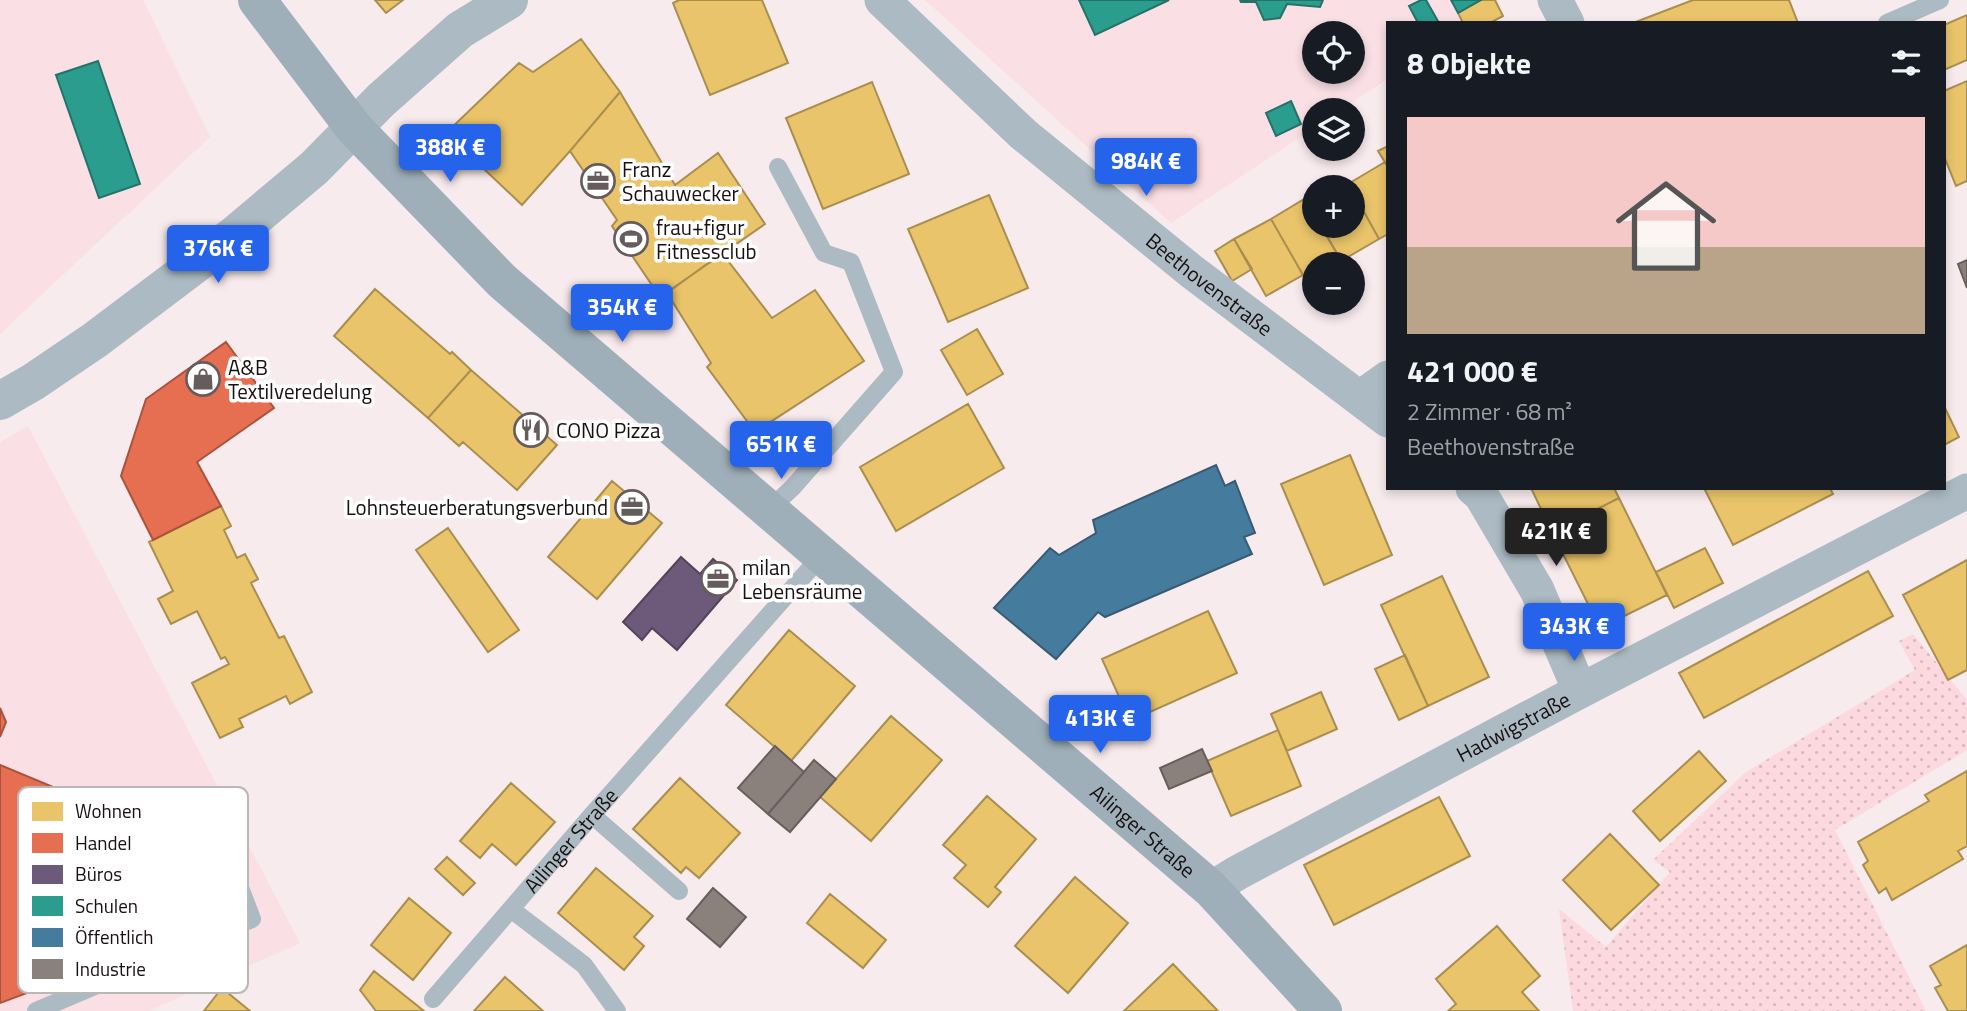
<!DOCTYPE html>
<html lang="de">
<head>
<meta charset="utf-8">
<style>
  body { margin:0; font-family:"Titillium Web",sans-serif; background:#20242c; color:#f1f3f6; height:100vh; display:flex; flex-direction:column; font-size:26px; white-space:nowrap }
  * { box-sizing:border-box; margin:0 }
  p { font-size:23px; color:#9ea1a6 }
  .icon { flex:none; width:38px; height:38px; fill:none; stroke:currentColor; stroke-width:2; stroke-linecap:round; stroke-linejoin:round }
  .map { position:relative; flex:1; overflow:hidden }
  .sheet { position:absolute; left:1386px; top:21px; width:560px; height:469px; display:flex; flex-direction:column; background:#171b24; border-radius:0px; box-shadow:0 4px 10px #0003 }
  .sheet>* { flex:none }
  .fabs { position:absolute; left:1302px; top:21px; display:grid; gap:14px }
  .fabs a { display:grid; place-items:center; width:63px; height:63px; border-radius:50%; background:#171b24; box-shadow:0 4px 10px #0003; font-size:35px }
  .price { position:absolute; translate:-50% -60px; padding:0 16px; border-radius:7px; background:#2563eb; color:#fff; font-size:23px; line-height:46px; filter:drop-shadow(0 2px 4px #0008) }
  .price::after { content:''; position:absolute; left:50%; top:42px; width:21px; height:16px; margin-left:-10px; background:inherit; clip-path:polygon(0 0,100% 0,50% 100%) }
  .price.active { background:#222; color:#fff }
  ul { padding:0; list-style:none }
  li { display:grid; align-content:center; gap:14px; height:371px; padding:0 21px }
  li span { display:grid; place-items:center; height:217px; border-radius:0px; color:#555 }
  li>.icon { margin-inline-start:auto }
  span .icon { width:126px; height:126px; fill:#fffc; stroke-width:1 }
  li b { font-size:30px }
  h2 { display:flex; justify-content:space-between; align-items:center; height:84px; padding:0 21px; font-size:30px }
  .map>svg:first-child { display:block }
</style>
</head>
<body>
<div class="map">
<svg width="1967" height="1011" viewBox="0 0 1967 1011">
  <defs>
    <pattern id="grass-dots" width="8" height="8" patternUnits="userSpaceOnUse" patternTransform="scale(1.75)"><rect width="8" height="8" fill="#fbd9df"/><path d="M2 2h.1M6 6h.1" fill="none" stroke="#d6b9be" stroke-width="1.8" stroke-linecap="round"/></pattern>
  </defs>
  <rect width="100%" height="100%" fill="#f8ebed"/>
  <path fill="#fadfe4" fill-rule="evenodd" d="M 0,0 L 143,0 L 210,137 L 0,334 Z
    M 925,0 L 1449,0 L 1462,23 L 1388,23 L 1388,79 L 1340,110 L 1314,110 L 1314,128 L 1171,223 ZM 1314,33 L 1353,33 L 1353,72 L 1314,72 Z
    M 28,426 L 300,943 L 149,1011 L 0,1011 L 0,442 Z"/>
  <path fill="url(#grass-dots)" d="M 1913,634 L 1967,700 L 1967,750 L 1835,830 L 1926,1011 L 1573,1011 L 1559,909 L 1606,947 L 1670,872 L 1653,860 L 1746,772 L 1915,670 L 1899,641 Z"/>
  <path fill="#e9c46a" stroke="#aa8e4f" stroke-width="2" d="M 375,0 L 403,0 L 386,13 Z
    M 679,0 L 762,0 L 788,63 L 710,95 L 673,3 Z
    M 1481,0 L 1495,0 L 1503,16 L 1490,23 L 1463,23 L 1458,13 Z
    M 1693,0 L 1789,0 L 1798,23 L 1633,23 Z
    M 1967,15 L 1967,60 L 1944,70 L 1944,25 Z
    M 581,39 L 620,92 L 570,151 L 522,205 L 446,133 L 519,63 L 533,72 Z
    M 1967,81 L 1967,181 L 1956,186 L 1944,156 L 1944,91 Z
    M 872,82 L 909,174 L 823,209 L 786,118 Z
    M 620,92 L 675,185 L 718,153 L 765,224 L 660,297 L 612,226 L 617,220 L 570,151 Z
    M 1388,146 L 1388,167 L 1378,151 Z
    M 1385,162 L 1388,167 L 1388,234 L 1379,239 L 1353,192 L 1353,187 L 1350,187 L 1348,184 Z
    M 1353,192 L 1379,239 L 1341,261 L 1321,226 L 1353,226 Z
    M 989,195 L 1028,288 L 948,322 L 908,229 Z
    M 1306,198 L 1314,214 L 1314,226 L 1321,226 L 1338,255 L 1322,264 L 1314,264 L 1314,269 L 1303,275 L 1271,219 Z
    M 1271,219 L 1303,275 L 1266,296 L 1234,239 Z
    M 1234,239 L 1252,269 L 1232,281 L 1215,251 Z
    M 722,253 L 772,318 L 815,290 L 864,361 L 755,432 L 707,367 L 711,363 L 667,293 Z
    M 375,289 L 450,354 L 452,352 L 471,370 L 428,418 L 334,336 Z
    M 977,329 L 1003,374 L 967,395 L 941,350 Z
    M 471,370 L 557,445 L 517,490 L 463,442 L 459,446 L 428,418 Z
    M 968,404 L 1004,468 L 896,531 L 860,467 Z
    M 1944,406 L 1959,437 L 1944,445 Z
    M 1350,455 L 1392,555 L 1324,585 L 1281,484 Z
    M 612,481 L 662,523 L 597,599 L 548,557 Z
    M 1531,488 L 1614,488 L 1619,498 L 1552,532 Z
    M 1704,488 L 1830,488 L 1833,494 L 1733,545 Z
    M 1619,498 L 1667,595 L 1600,628 L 1552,532 Z
    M 221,506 L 231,526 L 224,530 L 237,558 L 245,554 L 258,579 L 251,583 L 279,638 L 284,636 L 312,692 L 290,704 L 286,696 L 239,719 L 243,727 L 220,738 L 192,683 L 229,664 L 225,657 L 221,659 L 197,611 L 171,624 L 158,599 L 173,591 L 149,542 Z
    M 448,528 L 519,630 L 488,652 L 416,550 Z
    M 1705,548 L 1723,583 L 1674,608 L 1656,572 Z
    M 1967,560 L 1967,670 L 1948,680 L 1903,595 Z
    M 1868,571 L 1893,616 L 1704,718 L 1679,673 Z
    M 1442,576 L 1489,677 L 1428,706 L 1381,605 Z
    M 1208,611 L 1237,673 L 1130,721 L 1102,659 Z
    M 789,630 L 855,686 L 791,761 L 726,705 Z
    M 1405,655 L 1428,706 L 1399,720 L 1375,669 Z
    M 1321,692 L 1337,729 L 1287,751 L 1271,714 Z
    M 891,716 L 942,760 L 871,841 L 820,797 Z
    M 1278,730 L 1301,786 L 1231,816 L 1207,761 Z
    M 1699,751 L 1726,781 L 1660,841 L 1633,811 Z
    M 1967,771 L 1967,846 L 1958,851 L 1963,859 L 1892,900 L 1886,888 L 1879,893 L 1863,865 L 1868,861 L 1858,842 L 1929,801 L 1925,795 Z
    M 680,778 L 740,833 L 699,878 L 686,867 L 681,873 L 633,829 Z
    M 511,783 L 555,822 L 516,865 L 492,844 L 480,858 L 460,841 Z
    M 987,796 L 1036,839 L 995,887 L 1001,892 L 988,907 L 954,878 L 966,865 L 943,845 Z
    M 1439,797 L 1470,856 L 1334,925 L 1304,865 Z
    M 1610,834 L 1659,885 L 1611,930 L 1563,880 Z
    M 447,857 L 475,883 L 463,895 L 435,869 Z
    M 596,868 L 653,916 L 634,937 L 644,946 L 624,970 L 558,913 Z
    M 1075,877 L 1128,923 L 1068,993 L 1015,946 Z
    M 830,894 L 886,940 L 863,968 L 807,923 Z
    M 409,898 L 451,933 L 413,980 L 371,945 Z
    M 1497,926 L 1540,976 L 1522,992 L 1539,1011 L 1448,1011 L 1456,1004 L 1436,979 Z
    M 1967,945 L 1967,1011 L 1948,1011 L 1935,988 L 1941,985 L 1930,966 Z
    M 1173,964 L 1218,1011 L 1124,1011 Z
    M 374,971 L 424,1011 L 376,1011 L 360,990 Z
    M 505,977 L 543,1011 L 474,1011 Z
    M 222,988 L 250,1011 L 204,1011 Z"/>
  <path fill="#e76f51" stroke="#a9523e" stroke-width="2" d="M 226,342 L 274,408 L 197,462 L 221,506 L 153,540 L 121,476 L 146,399 Z
    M 0,708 L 6,722 L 0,737 Z
    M 0,765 L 65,792 L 76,830 L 25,850 L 73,976 L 0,1003 Z"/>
  <path fill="#6d597a" stroke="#54435a" stroke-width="2" d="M 681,557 L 700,574 L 713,559 L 737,580 L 677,650 L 652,628 L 642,640 L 623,622 Z"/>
  <path fill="#2a9d8f" stroke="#257269" stroke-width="2" d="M 1079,0 L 1169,0 L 1095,35 Z
    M 1240,0 L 1323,0 L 1320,7 L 1287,4 L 1280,18 L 1264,20 L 1256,2 L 1241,2 Z
    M 1421,0 L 1426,0 L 1439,23 L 1418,23 L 1409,6 Z
    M 1451,0 L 1481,0 L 1458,13 Z
    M 98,61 L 140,184 L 99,198 L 56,75 Z
    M 1291,101 L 1301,124 L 1276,136 L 1266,113 Z"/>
  <path fill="#457b9d" stroke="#385b73" stroke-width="2" d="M 1216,465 L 1225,486 L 1235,481 L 1255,533 L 1244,537 L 1252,554 L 1105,617 L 1098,612 L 1056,659 L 994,608 L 1050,548 L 1059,555 L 1096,533 L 1093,520 Z"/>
  <path fill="#8a817c" stroke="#685f5c" stroke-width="2" d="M 1967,260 L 1967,288 L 1958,264 Z
    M 775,746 L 804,772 L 768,814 L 738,788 Z
    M 1202,749 L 1212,771 L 1169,789 L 1160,768 Z
    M 814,760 L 836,779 L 790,832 L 768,814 Z
    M 713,888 L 746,917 L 720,947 L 687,919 Z"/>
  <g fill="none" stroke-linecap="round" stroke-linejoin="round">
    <g stroke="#acbbc3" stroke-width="18">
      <path d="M 1887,23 L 1940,0"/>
      <path d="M 769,510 L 793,487 L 894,372 L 851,262 L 824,253 L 778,167"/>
      <path d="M 592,815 L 679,891"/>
      <path d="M 512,910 L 584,965 L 617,1011"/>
      <path id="s1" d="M 433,999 L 592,815 L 822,555"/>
      <path d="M 36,1011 L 252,919 L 224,846"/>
    </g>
    <g stroke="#acbbc3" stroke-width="35">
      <path id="s2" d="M 882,0 L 1023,134 L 1191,271 L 1388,420"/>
      <path d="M 1555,0 L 1567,23"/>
      <path d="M 1360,398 L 1388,378"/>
      <path d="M 1473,488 L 1481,495 L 1537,590 L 1580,691"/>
      <path id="s3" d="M 1211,889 L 1237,873 L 1580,691 L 1967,491"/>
    </g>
    <path stroke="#acbbc3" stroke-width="38" d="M 0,401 L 33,382 L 95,340 L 233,236 L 314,168 L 381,100 L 460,30 L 509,0"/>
    <path stroke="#9eafb9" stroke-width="38" id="s4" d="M 257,0 L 354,128 L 502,281 L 1211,889 L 1323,1011"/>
  </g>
  <defs>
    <g id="office-ring" transform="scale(1.75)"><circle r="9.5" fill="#fff" stroke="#665c5e" stroke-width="1.5"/><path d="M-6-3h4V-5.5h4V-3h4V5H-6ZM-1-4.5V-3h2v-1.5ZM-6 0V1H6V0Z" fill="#665c5e"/></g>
    <g id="stadium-ring" transform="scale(1.75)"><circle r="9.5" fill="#fff" stroke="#665c5e" stroke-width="1.5"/><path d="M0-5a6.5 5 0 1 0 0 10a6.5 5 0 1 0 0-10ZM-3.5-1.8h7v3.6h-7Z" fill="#665c5e"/></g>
    <g id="shop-ring" transform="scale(1.75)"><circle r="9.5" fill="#fff" stroke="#665c5e" stroke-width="1.5"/><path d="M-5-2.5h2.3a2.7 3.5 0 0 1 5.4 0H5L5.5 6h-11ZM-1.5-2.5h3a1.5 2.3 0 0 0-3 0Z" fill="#665c5e"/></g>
    <g id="restaurant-ring" transform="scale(1.75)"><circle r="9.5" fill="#fff" stroke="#665c5e" stroke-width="1.5"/><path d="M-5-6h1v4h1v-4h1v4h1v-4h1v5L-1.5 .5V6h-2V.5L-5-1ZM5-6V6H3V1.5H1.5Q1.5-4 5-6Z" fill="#665c5e"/></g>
  </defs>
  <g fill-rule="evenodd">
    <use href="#office-ring" x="598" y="181"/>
    <use href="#stadium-ring" x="631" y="239"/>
    <use href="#shop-ring" x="203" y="379"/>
    <use href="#restaurant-ring" x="531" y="430"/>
    <use href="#office-ring" x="632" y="507"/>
    <use href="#office-ring" x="718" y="579"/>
  </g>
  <g text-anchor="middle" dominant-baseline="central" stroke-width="7" stroke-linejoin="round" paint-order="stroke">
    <g font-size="21" fill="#180f11" stroke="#fff" text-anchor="start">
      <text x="622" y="169">Franz<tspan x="622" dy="24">Schauwecker</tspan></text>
      <text x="656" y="227">frau+figur<tspan x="656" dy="24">Fitnessclub</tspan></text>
      <text x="228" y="367">A&amp;B<tspan x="228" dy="24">Textilveredelung</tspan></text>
      <text x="556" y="430">CONO Pizza</text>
      <text x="608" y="507" text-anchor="end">Lohnsteuerberatungsverbund</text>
      <text x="742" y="567">milan<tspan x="742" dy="24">Lebensräume</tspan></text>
    </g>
    <g font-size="21" fill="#180f11" stroke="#fff">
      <text stroke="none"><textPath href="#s2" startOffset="434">Beethovenstraße</textPath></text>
      <text stroke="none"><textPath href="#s3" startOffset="343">Hadwigstraße</textPath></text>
      <text stroke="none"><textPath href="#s4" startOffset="1218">Ailinger Straße</textPath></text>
      <text stroke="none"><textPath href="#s1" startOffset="210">Ailinger Straße</textPath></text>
    </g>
  </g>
  <rect x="18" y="787" width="230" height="206" rx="10" fill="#fff" stroke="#bab7b8" stroke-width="2"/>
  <rect x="32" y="802" width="31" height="19" fill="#e9c46a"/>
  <rect x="32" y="833" width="31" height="20" fill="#e76f51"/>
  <rect x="32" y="865" width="31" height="19" fill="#6d597a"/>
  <rect x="32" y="896" width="31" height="20" fill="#2a9d8f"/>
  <rect x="32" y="928" width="31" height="19" fill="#457b9d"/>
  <rect x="32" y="959" width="31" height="20" fill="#8a817c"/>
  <g font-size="19" fill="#180f11">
    <text x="75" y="818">Wohnen</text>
    <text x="75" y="850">Handel</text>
    <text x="75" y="881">Büros</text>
    <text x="75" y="913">Schulen</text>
    <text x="75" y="944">Öffentlich</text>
    <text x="75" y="976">Industrie</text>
  </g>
</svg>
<div class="fabs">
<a><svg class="icon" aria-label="locate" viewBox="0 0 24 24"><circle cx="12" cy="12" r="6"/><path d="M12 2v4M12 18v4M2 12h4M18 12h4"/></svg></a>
<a><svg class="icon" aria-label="layers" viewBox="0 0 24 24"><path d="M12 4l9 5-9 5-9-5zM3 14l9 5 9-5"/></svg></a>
<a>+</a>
<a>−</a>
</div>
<b class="price" style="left:450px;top:184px">388K €</b>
<b class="price" style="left:1146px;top:198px">984K €</b>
<b class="price" style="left:218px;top:285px">376K €</b>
<b class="price" style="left:622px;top:344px">354K €</b>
<b class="price" style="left:781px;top:481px">651K €</b>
<b class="price active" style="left:1556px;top:568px">421K €</b>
<b class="price" style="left:1574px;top:663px">343K €</b>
<b class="price" style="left:1100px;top:755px">413K €</b>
<section class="sheet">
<h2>8 Objekte<svg class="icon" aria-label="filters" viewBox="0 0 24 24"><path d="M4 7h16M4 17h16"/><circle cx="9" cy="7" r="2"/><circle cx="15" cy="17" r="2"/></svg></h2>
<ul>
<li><span style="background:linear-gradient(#f6c9c9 60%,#b9a48a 0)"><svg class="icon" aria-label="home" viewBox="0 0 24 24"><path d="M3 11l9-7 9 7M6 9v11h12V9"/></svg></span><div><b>421 000 €</b><p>2 Zimmer · 68 m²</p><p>Beethovenstraße</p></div></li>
</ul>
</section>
</div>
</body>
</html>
